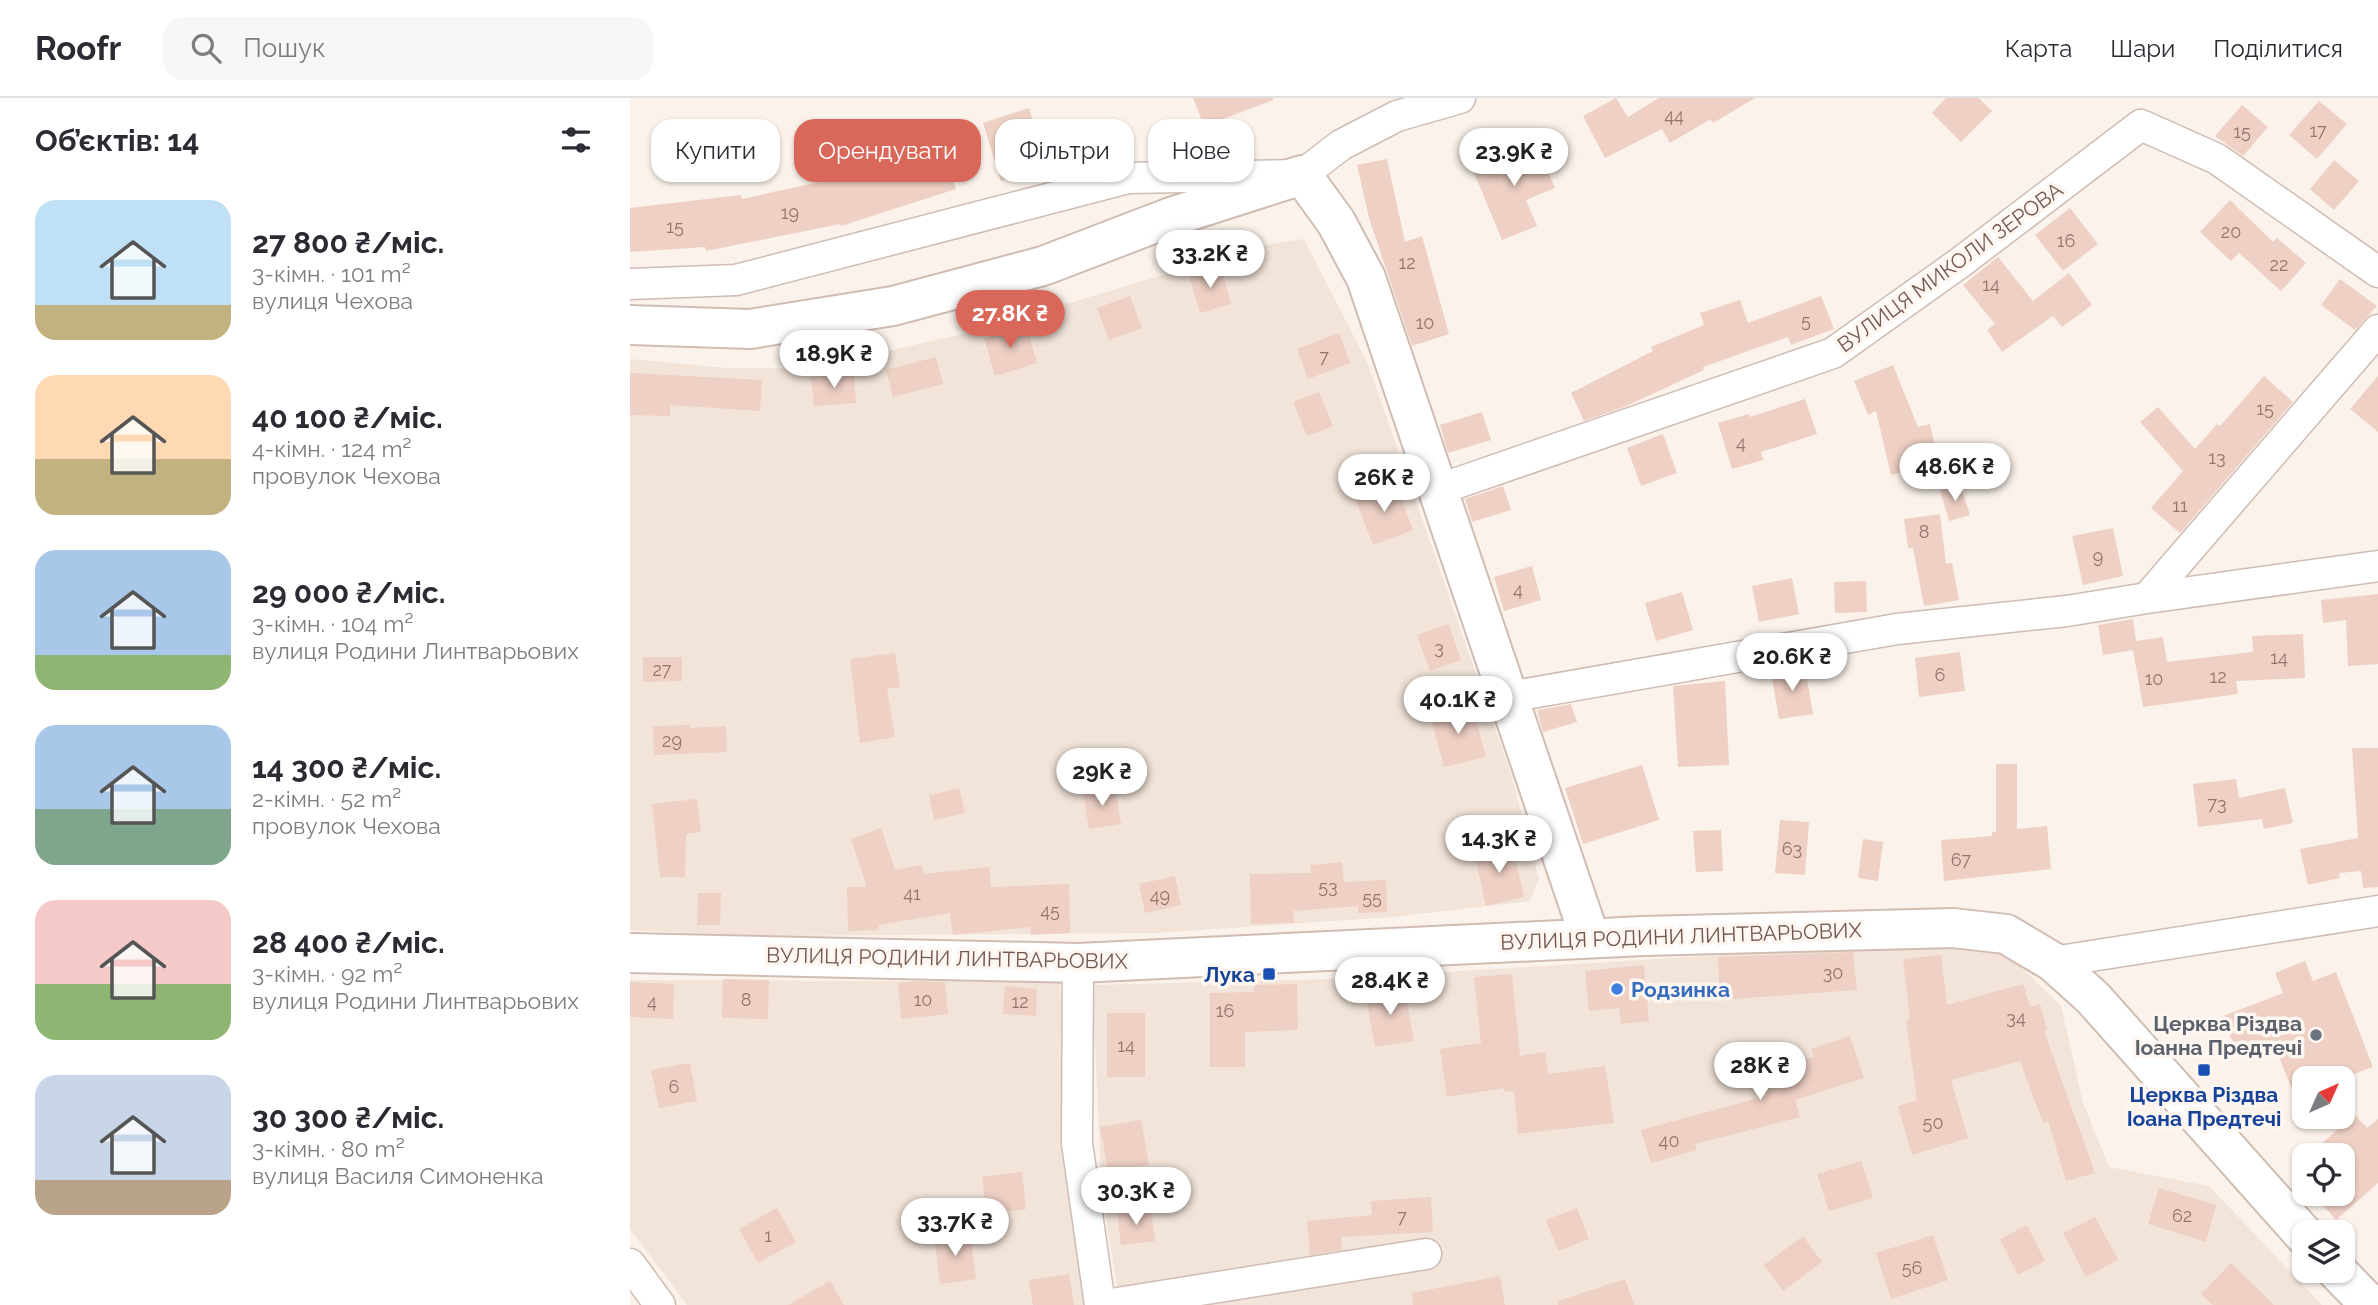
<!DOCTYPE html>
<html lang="uk">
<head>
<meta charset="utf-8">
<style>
  body { margin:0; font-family:Raleway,sans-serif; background:#f7f7f7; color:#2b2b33; height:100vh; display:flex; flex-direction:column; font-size:26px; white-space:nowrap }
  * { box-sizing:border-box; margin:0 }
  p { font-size:23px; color:#7c7c81 }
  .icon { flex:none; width:38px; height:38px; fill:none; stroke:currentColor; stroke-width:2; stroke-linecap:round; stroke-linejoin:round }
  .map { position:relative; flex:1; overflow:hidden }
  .panel { display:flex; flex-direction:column; background:#fff; width:630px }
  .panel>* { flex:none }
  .hud { position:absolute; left:21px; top:21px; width:665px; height:63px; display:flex; gap:14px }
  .needle { width:46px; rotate:45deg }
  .fabs { position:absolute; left:1662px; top:968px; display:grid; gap:14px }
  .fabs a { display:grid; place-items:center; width:63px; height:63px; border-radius:14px; background:#fff; box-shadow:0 2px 5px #0004; font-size:35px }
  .price { position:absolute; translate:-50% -60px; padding:0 16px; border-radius:24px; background:#fff; color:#222; font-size:23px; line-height:46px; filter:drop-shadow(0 2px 4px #0008) }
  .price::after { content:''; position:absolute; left:50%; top:42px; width:21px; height:16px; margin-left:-10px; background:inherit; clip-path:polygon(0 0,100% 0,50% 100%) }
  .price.active { background:#da685a; color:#fff }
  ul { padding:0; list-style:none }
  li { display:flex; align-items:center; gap:21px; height:175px; padding:0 35px }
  li span { display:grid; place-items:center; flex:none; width:196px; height:140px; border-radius:21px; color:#555 }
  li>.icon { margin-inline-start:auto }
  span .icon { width:84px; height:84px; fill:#fffc; stroke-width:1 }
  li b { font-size:30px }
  h2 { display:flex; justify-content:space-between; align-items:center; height:84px; padding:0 35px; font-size:30px }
  .pill { padding:0 24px; border-radius:21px; background:#fff; box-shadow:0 2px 5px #0004; font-size:24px; line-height:63px }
  .pill.active { background:#da685a; color:#fff }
  header { display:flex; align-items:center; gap:42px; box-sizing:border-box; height:98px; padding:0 35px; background:#fff; border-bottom:2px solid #e1e1e2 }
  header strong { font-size:33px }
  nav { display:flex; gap:38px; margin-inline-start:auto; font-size:24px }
  .search { width:490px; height:63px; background:#f7f7f7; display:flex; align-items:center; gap:18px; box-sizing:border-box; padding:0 24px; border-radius:21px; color:#7c7c81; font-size:26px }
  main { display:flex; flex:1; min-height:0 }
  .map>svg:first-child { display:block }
</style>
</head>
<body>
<header>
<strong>Roofr</strong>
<div class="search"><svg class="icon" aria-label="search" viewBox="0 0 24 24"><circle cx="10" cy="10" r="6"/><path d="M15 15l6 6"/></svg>Пошук</div>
<nav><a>Карта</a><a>Шари</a><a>Поділитися</a></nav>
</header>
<main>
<section class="panel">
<h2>Об’єктів: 14<svg class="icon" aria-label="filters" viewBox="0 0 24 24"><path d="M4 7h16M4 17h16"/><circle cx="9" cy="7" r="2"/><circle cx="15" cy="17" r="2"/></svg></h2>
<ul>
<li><span style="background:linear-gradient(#bfe0f5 75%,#c2b280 0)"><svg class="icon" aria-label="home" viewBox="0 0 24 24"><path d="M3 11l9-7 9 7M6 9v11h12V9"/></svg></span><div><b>27 800 ₴/міс.</b><p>3-кімн. · 101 m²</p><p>вулиця Чехова</p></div></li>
<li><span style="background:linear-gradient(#ffd9b3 60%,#c2b280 0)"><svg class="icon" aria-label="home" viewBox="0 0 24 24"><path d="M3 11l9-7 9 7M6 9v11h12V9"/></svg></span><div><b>40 100 ₴/міс.</b><p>4-кімн. · 124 m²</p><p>провулок Чехова</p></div></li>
<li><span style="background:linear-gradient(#a9c7e8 75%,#8fb573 0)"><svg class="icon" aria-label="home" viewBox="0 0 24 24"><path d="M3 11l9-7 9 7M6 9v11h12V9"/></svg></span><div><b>29 000 ₴/міс.</b><p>3-кімн. · 104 m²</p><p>вулиця Родини Линтварьових</p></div></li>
<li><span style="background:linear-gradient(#a9c7e8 60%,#7fa58c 0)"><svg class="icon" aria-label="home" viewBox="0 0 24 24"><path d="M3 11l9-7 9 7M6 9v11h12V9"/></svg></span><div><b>14 300 ₴/міс.</b><p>2-кімн. · 52 m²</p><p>провулок Чехова</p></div></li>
<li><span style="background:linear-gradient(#f6c9c9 60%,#8fb573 0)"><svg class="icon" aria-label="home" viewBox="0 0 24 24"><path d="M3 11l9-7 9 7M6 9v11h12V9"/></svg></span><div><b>28 400 ₴/міс.</b><p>3-кімн. · 92 m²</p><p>вулиця Родини Линтварьових</p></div></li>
<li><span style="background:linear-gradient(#c9d6e8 75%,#b9a48a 0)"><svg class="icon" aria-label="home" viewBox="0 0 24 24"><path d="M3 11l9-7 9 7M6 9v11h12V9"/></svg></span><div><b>30 300 ₴/міс.</b><p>3-кімн. · 80 m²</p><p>вулиця Василя Симоненка</p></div></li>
</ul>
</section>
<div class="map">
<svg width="1748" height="1207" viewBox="0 0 1748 1207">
  <rect width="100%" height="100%" fill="#fbf3eb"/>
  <path fill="#f2e4d9" d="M 674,141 L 738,266 L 881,676 L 909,781 L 900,803 L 762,819 L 526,835 L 125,838 L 0,832 L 0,261 L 97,270 L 182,270 L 350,232 L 629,148 Z
    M 1242,848 L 1348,848 L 1375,854 L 1431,908 L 1453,1005 L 1479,1069 L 1579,1088 L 1692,1207 L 490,1207 L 472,1095 L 462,887 L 701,881 Z
    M 0,882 L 430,884 L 441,1098 L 459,1207 L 57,1207 L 0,1131 Z"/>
  <path fill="#eed0c4" d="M 563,0 L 643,0 L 643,2 L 574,28 Z
    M 986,0 L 998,19 L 1029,0 L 1125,0 L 1083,25 L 1081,21 L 1040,45 L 1032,31 L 975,60 L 953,18 Z
    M 1316,0 L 1349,0 L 1362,13 L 1331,44 L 1302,15 Z
    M 1689,3 L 1717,26 L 1687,61 L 1659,37 Z
    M 1612,7 L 1638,29 L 1613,58 L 1585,38 Z
    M 399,10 L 417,69 L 371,83 L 353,25 Z
    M 257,42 L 263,60 L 313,46 L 326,91 L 211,128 L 210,126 L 76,153 L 75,149 L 0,154 L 0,110 L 111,97 L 112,101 L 198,82 L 196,76 L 232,66 L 228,52 Z
    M 906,44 L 925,90 L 896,102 L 907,128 L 872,142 L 842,70 Z
    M 757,61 L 775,144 L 792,138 L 819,236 L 782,248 L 739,120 L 727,67 Z
    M 1704,62 L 1729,83 L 1704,112 L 1680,91 Z
    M 1600,102 L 1643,144 L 1647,140 L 1676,165 L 1651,193 L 1609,155 L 1601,163 L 1570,134 Z
    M 1440,110 L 1468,146 L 1433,173 L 1405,137 Z
    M 1368,159 L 1403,203 L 1439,175 L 1462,207 L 1432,229 L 1423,218 L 1372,254 L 1357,232 L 1365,226 L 1333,187 Z
    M 591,169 L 601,206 L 570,215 L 559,178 Z
    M 1710,181 L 1747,208 L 1725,232 L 1691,207 Z
    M 500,198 L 512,230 L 479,242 L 467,210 Z
    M 1191,198 L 1204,231 L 1161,247 L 1158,239 L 1073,269 L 1074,272 L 994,309 L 954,323 L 941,295 L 1023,253 L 1021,249 L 1074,227 L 1070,215 L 1110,202 L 1118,225 Z
    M 396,227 L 407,265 L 365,278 L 354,240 Z
    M 709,235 L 720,265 L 678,281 L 667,251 Z
    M 306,259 L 313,286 L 263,299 L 256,272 Z
    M 1263,267 L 1288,329 L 1300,326 L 1309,365 L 1261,377 L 1246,313 L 1238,317 L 1224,283 Z
    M 0,275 L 132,282 L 130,313 L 40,307 L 40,318 L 0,317 Z
    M 224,275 L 226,305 L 184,308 L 181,279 Z
    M 1634,278 L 1663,304 L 1550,435 L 1521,410 L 1553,373 L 1510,324 L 1528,309 L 1565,351 L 1587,326 L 1590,328 Z
    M 1748,278 L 1748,334 L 1720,311 Z
    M 689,294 L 703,328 L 677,338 L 663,304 Z
    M 1175,301 L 1187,336 L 1131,354 L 1133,362 L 1102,371 L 1088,325 L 1119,316 L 1120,319 Z
    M 852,314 L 861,342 L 818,355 L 810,327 Z
    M 1033,336 L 1047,375 L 1011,388 L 997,350 Z
    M 765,384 L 783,432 L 743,447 L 725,400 Z
    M 1330,386 L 1340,417 L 1319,423 L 1310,392 Z
    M 873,388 L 881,412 L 842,424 L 835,401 Z
    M 1310,416 L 1316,466 L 1322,465 L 1329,502 L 1294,508 L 1283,450 L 1278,450 L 1274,421 Z
    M 1483,430 L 1493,478 L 1453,487 L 1442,438 Z
    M 902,468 L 911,502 L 874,513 L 864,479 Z
    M 1162,480 L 1169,516 L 1129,524 L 1122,488 Z
    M 1236,483 L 1237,514 L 1205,515 L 1204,484 Z
    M 1052,494 L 1063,532 L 1026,543 L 1015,505 Z
    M 1748,496 L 1748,566 L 1718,568 L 1716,522 L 1693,525 L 1691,502 Z
    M 1503,521 L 1506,543 L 1533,539 L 1537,564 L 1623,554 L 1622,538 L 1673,536 L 1675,580 L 1606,583 L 1608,596 L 1513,609 L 1503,552 L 1473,557 L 1468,527 Z
    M 819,526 L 831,562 L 800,573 L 787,537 Z
    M 1330,554 L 1335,593 L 1289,599 L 1285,560 Z
    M 265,555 L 270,589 L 257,591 L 265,639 L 230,645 L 220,561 Z
    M 13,559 L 52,559 L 52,583 L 13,584 Z
    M 1175,569 L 1183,616 L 1149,621 L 1141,574 Z
    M 1095,583 L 1099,667 L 1048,669 L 1043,588 Z
    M 842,606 L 856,659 L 814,669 L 800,617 Z
    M 941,606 L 947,624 L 913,634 L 907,612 Z
    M 60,627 L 60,630 L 96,628 L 97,654 L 24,657 L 23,628 Z
    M 1722,650 L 1748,650 L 1748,789 L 1733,790 L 1731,773 L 1709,775 L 1710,780 L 1678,787 L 1670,751 L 1728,740 Z
    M 1366,666 L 1387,666 L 1387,731 L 1417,728 L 1421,771 L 1314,783 L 1311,742 L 1362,738 L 1362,734 L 1366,734 Z
    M 1012,667 L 1029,722 L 953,746 L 935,690 Z
    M 1606,681 L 1609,700 L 1655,690 L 1663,725 L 1634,731 L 1632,721 L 1568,729 L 1563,686 Z
    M 485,689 L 491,726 L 459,731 L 453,694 Z
    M 329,690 L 335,715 L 304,722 L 299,697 Z
    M 67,701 L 71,734 L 56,736 L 55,779 L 30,779 L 22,706 Z
    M 1150,722 L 1179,724 L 1175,777 L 1145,775 Z
    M 251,730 L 265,772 L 292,767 L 294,776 L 359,769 L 361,789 L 439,786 L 440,835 L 401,837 L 400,829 L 323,837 L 320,815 L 249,827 L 249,832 L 218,833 L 217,789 L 237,789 L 221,741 Z
    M 1091,732 L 1093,773 L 1066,774 L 1063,733 Z
    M 1233,741 L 1253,744 L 1248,783 L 1228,780 Z
    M 882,747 L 894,799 L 856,808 L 844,755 Z
    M 712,764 L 714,784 L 756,782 L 757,814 L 728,815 L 728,808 L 663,813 L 664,825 L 621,826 L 620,776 L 681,775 L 681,767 Z
    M 545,778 L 551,807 L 515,815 L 509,786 Z
    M 68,795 L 91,795 L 90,827 L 67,827 Z
    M 1223,854 L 1227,892 L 1090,902 L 1088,859 Z
    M 1311,857 L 1317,907 L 1393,886 L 1400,909 L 1410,906 L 1417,932 L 1414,933 L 1465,1075 L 1436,1083 L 1418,1023 L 1413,1025 L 1390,963 L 1321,982 L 1338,1040 L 1282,1057 L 1268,1008 L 1287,1002 L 1276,922 L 1280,921 L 1273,861 Z
    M 1675,863 L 1683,883 L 1706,874 L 1743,969 L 1713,980 L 1675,980 L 1675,995 L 1665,999 L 1643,944 L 1607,957 L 1593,918 L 1653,895 L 1645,875 Z
    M 1014,867 L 1019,923 L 991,926 L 989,910 L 959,913 L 955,873 Z
    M 882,876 L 890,958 L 915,954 L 918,976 L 975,968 L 984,1025 L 888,1036 L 884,993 L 875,994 L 874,990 L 817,999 L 810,951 L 851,945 L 844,879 Z
    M 93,881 L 139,882 L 138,921 L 92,920 Z
    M 286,883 L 315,884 L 318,916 L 271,921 L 268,885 Z
    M 0,884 L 44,886 L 43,921 L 0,919 Z
    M 667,886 L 668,932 L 615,934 L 615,969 L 580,969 L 580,895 L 624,894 L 624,887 Z
    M 375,888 L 407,891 L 406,918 L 373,916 Z
    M 774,889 L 784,943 L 745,949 L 735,895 Z
    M 477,915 L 515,915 L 515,979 L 477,979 Z
    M 1220,938 L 1234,980 L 1165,1002 L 1170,1019 L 1065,1046 L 1067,1052 L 1021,1065 L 1011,1032 L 1136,998 L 1130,974 L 1184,959 L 1181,951 Z
    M 60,965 L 67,1003 L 29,1010 L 21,972 Z
    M 1725,1017 L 1737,1030 L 1748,1021 L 1748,1085 L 1706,1122 L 1683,1096 L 1713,1096 L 1713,1057 L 1678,1057 Z
    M 511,1022 L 519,1067 L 478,1073 L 470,1029 Z
    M 1231,1063 L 1243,1100 L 1199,1113 L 1187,1076 Z
    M 392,1074 L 396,1111 L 357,1116 L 352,1079 Z
    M 1529,1090 L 1586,1107 L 1576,1144 L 1518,1126 Z
    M 801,1099 L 803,1134 L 711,1139 L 712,1152 L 680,1157 L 677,1123 L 742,1117 L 741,1103 Z
    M 147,1110 L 166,1144 L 128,1165 L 109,1131 Z
    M 947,1110 L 959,1141 L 928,1153 L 916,1122 Z
    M 521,1112 L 525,1143 L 491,1147 L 487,1115 Z
    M 1465,1119 L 1488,1162 L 1456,1179 L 1433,1135 Z
    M 1397,1127 L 1415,1163 L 1388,1177 L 1370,1141 Z
    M 340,1134 L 346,1181 L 310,1186 L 304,1139 Z
    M 1303,1137 L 1318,1182 L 1261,1201 L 1246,1155 Z
    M 1173,1138 L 1192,1164 L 1153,1193 L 1134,1167 Z
    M 1601,1165 L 1644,1207 L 1583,1207 L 1571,1196 Z
    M 439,1176 L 444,1207 L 403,1207 L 399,1182 Z
    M 870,1178 L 875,1207 L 783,1207 L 782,1195 Z
    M 995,1181 L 1004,1207 L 928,1207 L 928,1203 Z
    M 200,1183 L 214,1207 L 158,1207 Z"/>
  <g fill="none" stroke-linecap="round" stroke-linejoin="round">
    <g stroke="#cfbcb3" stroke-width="33">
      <path id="minor" d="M 0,186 L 106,182 L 498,80 L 672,77 L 711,47 L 767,18 L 830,0
        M 810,391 L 1203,255 L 1331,164 L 1511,27 L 1587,61 L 1748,174
        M 1517,500 L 1748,468
        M 879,599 L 1267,531 L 1437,513 L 1517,500 L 1748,232
        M 1423,864 L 1748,813
        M 448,865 L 447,1045 L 470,1207
        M 0,1166 L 30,1207
        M 475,1207 L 796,1156"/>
    </g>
    <g stroke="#d1bcb1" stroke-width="42">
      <path id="secondary" d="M 0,227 L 120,231 L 263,208 L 413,168 L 541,119 L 672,77 L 706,124 L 736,180 L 960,840
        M 0,855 L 448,865 L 1013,838 L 1323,830 L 1376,836 L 1423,864 L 1463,900 L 1675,1138
        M 1706,1172 L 1740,1207"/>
    </g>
    <use href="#minor" stroke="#fff" stroke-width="30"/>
    <use href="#secondary" stroke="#fff" stroke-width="38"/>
  </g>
  <g fill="#1a4fb4" stroke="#fef7f1" stroke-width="2.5">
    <rect x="632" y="869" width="14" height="14" rx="3.5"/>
    <rect x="1567" y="965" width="14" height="14" rx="3.5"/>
  </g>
  <circle fill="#3f7fe0" stroke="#fef7f1" stroke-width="2.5" cx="987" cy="891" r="7"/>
  <circle fill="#6b7280" stroke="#fef7f1" stroke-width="2.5" cx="1686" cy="937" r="7"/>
  <g text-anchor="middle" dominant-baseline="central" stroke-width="7" stroke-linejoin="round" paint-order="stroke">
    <g font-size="18" fill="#92766c">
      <text x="1044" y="17">44</text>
      <text x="1688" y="32">17</text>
      <text x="1612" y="33">15</text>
      <text x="160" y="114">19</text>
      <text x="45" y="128">15</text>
      <text x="1601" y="133">20</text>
      <text x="1436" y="142">16</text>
      <text x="777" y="164">12</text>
      <text x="1649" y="166">22</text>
      <text x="1361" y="186">14</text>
      <text x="1176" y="222">5</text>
      <text x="795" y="224">10</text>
      <text x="694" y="258">7</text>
      <text x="1635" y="310">15</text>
      <text x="1111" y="344">4</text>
      <text x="1587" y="359">13</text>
      <text x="1550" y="407">11</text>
      <text x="1294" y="433">8</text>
      <text x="1468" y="458">9</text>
      <text x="888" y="491">4</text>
      <text x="809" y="549">3</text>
      <text x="1649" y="559">14</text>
      <text x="32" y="571">27</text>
      <text x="1310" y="576">6</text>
      <text x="1588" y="578">12</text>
      <text x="1524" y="580">10</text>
      <text x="42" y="642">29</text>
      <text x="1587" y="705">73</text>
      <text x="1162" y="750">63</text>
      <text x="1331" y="761">67</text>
      <text x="698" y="788">53</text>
      <text x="282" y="795">41</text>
      <text x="530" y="797">49</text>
      <text x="742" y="799">55</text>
      <text x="420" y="812">45</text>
      <text x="1203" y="874">30</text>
      <text x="116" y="901">8</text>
      <text x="293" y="901">10</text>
      <text x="22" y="903">4</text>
      <text x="390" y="903">12</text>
      <text x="595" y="912">16</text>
      <text x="1386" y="919">34</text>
      <text x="496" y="947">14</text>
      <text x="44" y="988">6</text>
      <text x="1303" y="1024">50</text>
      <text x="1039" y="1042">40</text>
      <text x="1552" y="1117">62</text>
      <text x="772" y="1118">7</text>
      <text x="138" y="1137">1</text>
      <text x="1282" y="1169">56</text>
    </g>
    <g font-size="21" fill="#74584f" stroke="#fef7f1">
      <text transform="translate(1320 169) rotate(-36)">ВУЛИЦЯ МИКОЛИ ЗЕРОВА</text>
      <text transform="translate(1051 838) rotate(-2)">ВУЛИЦЯ РОДИНИ ЛИНТВАРЬОВИХ</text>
      <text transform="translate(317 860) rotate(1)">ВУЛИЦЯ РОДИНИ ЛИНТВАРЬОВИХ</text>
    </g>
    <g font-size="21" font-weight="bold" fill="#164399" stroke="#fef7f1" text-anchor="end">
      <text x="625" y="876">Лука</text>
      <text x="1574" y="996" text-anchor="middle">Церква Різдва<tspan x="1574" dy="24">Іоана Предтечі</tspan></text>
    </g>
    <g font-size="21" font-weight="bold" fill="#366cbe" stroke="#fef7f1" text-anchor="start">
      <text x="1001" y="891">Родзинка</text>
    </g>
    <g font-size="21" font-weight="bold" fill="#5b616d" stroke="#fef7f1" text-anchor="end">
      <text x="1672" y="925">Церква Різдва<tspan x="1672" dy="24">Іоанна Предтечі</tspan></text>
    </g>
  </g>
</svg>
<div class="fabs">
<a><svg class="needle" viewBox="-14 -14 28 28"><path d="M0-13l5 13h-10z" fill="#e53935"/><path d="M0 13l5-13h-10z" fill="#7c7c81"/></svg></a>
<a><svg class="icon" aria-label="locate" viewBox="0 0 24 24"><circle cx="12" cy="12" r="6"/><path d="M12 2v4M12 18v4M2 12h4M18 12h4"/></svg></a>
<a><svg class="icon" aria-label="layers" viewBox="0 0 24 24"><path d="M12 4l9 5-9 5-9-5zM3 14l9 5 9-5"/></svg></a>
</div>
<b class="price" style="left:884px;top:90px">23.9K ₴</b>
<b class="price" style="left:580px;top:192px">33.2K ₴</b>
<b class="price active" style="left:380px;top:252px">27.8K ₴</b>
<b class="price" style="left:204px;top:292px">18.9K ₴</b>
<b class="price" style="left:1325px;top:405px">48.6K ₴</b>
<b class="price" style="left:754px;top:416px">26K ₴</b>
<b class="price" style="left:1162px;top:595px">20.6K ₴</b>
<b class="price" style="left:828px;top:638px">40.1K ₴</b>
<b class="price" style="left:472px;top:710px">29K ₴</b>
<b class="price" style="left:869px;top:777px">14.3K ₴</b>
<b class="price" style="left:760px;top:919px">28.4K ₴</b>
<b class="price" style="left:1130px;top:1004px">28K ₴</b>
<b class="price" style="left:506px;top:1129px">30.3K ₴</b>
<b class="price" style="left:325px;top:1160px">33.7K ₴</b>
<div class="hud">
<a class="pill">Купити</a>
<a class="pill active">Орендувати</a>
<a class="pill">Фільтри</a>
<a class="pill">Нове</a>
</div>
</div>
</main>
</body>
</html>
